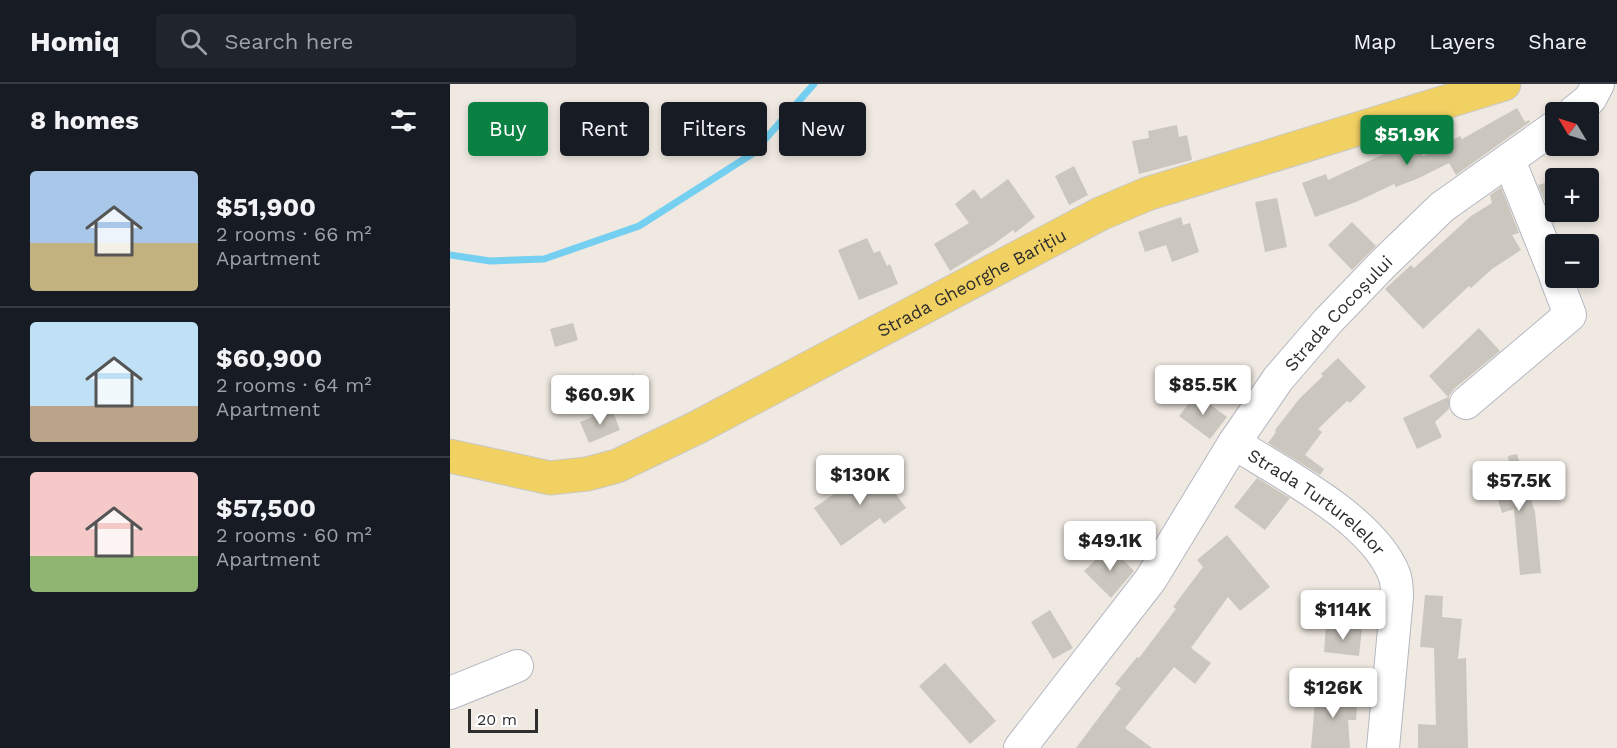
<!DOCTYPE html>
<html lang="en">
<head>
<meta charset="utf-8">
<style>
  body { margin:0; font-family:"Work Sans",sans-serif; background:#20242c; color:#f1f3f6; height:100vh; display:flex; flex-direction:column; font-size:22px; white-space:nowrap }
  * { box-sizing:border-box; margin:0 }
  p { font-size:20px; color:#9ea1a6 }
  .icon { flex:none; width:33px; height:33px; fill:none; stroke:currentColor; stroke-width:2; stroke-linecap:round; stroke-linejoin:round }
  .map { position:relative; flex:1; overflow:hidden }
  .side { display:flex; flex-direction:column; background:#171b24; width:450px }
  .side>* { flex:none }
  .top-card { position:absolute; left:18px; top:18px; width:570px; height:54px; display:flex; gap:12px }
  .needle { width:39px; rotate:308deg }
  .controls { position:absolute; left:1095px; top:18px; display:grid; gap:12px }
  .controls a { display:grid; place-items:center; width:54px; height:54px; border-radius:6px; background:#171b24; box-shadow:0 3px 9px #0003; font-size:30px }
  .scale { position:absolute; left:18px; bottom:15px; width:70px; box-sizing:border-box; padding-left:6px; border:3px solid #2e2e2e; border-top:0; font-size:16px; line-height:21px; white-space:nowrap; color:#2e2e2e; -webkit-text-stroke:4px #fff; paint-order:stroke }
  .price { position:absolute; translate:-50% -51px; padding:0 14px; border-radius:6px; background:#fff; color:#222; font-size:20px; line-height:39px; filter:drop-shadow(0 2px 3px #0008) }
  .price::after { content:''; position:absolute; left:50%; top:36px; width:18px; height:14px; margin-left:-9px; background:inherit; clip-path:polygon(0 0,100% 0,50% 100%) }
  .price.selected { background:#0b8043; color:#fff }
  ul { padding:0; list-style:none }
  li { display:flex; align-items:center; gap:18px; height:150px; padding:0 30px }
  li+li { border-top:2px solid #363941 }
  li span { display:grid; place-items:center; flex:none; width:168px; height:120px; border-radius:6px; color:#555 }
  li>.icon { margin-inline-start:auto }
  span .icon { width:72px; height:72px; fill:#fffc; stroke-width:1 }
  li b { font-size:26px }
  h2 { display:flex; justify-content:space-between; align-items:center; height:72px; padding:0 30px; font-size:26px }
  .tag { padding:0 21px; border-radius:6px; background:#171b24; box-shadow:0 3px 9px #0003; font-size:21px; line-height:54px }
  .tag.selected { background:#0b8043; color:#fff }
  header { display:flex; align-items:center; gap:36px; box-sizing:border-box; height:84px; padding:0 30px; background:#171b24; border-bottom:2px solid #363941 }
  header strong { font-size:28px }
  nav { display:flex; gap:33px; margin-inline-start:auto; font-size:21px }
  .search { width:420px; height:54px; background:#20242c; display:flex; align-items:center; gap:15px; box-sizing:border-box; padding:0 21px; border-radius:6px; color:#9ea1a6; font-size:22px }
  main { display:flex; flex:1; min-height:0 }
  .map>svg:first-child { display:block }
</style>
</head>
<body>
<header>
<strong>Homiq</strong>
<div class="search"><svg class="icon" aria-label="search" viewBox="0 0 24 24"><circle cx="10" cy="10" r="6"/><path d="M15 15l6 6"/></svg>Search here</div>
<nav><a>Map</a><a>Layers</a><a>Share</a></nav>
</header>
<main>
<section class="side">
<h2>8 homes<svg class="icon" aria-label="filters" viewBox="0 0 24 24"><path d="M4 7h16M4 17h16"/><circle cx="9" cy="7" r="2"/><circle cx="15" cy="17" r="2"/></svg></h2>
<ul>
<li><span style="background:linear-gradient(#a9c7e8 60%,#c2b280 0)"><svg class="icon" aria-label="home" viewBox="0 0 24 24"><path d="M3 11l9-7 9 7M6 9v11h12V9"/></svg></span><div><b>$51,900</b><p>2 rooms · 66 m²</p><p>Apartment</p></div></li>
<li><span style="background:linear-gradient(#bfe0f5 70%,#b9a48a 0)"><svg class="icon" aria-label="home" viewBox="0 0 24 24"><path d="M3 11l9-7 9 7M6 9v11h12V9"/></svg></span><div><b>$60,900</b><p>2 rooms · 64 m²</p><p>Apartment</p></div></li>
<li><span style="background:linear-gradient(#f6c9c9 70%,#8fb573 0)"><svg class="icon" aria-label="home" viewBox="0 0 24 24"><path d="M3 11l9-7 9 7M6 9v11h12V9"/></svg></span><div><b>$57,500</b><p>2 rooms · 60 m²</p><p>Apartment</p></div></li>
</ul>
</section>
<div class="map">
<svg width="1167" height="664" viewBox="0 0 1167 664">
  <rect width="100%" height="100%" fill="#efe9e1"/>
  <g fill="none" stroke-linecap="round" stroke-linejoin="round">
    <path stroke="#75cff0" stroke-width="7" d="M 0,171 L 40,177 L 94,175 L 189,142 L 302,70 L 364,0"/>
  </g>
  <path fill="#cbc7bf" d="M 1067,24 L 1075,38 L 1079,36 L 1080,38 L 1006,91 L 999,79 L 969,94 L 946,103 L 944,100 L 906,118 L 865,133 L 852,99 L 876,90 L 878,96 L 964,56 L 973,72 L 1010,52 L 1012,55 Z
    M 727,41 L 729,53 L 737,51 L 742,76 L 689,90 L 682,57 L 699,54 L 698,47 Z
    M 624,82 L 638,111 L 619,121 L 605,92 Z
    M 558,95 L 585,133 L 565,149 L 563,146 L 544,160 L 500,187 L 484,160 L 519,139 L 505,120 L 524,105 L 531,115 Z
    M 1106,96 L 1106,128 L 1128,128 L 1129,131 L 1104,139 L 1088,101 Z
    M 1051,103 L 1069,149 L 1062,151 L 1071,166 L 1042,185 L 1021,204 L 1019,202 L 973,245 L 935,205 L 961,181 L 964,184 L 1021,132 L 1042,119 L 1040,111 Z
    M 827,114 L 837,163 L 815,168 L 805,118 Z
    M 731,133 L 733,141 L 740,139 L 749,168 L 722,178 L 716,161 L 695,168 L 688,148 Z
    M 902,138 L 926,162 L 902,186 L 878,161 Z
    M 417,154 L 424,169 L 430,167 L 437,182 L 440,180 L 448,200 L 409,216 L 388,166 Z
    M 123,239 L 128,256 L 105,263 L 100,245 Z
    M 1029,244 L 1050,267 L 1004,305 L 999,312 L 999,325 L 985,338 L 992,353 L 967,365 L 953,334 L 998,313 L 979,292 Z
    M 888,274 L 916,303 L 900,319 L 897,317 L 868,345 L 872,348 L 855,371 L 874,385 L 870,391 L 818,359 L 826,348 L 825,346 L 850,314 L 873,292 L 871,290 Z
    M 183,290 L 195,317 L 171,329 L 158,302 Z
    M 746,310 L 777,333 L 760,355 L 729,332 Z
    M 162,325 L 170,346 L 139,359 L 130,338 Z
    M 1067,370 L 1085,428 L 1091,489 L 1070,491 L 1064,425 L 1052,429 L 1039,386 L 1059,379 L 1058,372 Z
    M 425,381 L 456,424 L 434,440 L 430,434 L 391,462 L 364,424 Z
    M 807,394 L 840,414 L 815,446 L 784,423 Z
    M 777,451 L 820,503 L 790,527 L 778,513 L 741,564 L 761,579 L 745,600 L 724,583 L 675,644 L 702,664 L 626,664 L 671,604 L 665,600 L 687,573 L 689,574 L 726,525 L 723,523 L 753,483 L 747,476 Z
    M 660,462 L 684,487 L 661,514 L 634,487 Z
    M 975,511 L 993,512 L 992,533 L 1012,535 L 1008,575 L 1016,574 L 1018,664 L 968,664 L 968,640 L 986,641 L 984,564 L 970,563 Z
    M 600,526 L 623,564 L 603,575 L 581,538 Z
    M 876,542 L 912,545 L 909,572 L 874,568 Z
    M 495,579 L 546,637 L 520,660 L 469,602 Z
    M 866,607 L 908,610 L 906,636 L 898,636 L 900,664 L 861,664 Z"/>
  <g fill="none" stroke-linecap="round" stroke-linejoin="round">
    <g stroke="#b4b7c1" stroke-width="34">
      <g id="minor">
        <path d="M 1124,28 L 1140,15 L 1148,0"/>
        <path d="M 1059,76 L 1106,193"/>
        <path d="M 1016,319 L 1120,231 L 1106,194"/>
        <path id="s1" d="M 784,359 C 833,390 922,435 944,490 C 947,497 947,506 947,513 L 933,664"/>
        <path d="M 0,609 L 67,582"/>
        <path id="s2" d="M 570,664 L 701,495 L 784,359 L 828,295 L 878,237 L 934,179 L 992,123 L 1106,42"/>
      </g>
    </g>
    <g stroke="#c9c9c9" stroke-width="35">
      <g id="major">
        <path id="s3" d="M 0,372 L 100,394 L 137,390 L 167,382 L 246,344 L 650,130 L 697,110 L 1054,0"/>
      </g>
    </g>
    <use href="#minor" stroke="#fff" stroke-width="32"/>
    <use href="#major" stroke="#f2d163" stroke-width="33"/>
  </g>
  <g text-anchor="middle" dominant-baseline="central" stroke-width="4.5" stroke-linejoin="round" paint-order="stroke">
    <g font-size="18" fill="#2e2e2e" stroke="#fff">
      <text stroke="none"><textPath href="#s3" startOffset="570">Strada Gheorghe Barițiu</textPath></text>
      <text stroke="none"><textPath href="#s2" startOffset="540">Strada Cocoșului</textPath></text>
      <text stroke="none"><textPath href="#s1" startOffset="102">Strada Turturelelor</textPath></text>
    </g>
  </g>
</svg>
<div class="controls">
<a><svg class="needle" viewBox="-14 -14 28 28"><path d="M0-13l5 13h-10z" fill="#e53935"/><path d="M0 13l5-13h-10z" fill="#9ea1a6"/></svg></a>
<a>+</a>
<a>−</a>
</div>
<div class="scale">20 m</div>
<b class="price selected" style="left:957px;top:82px">$51.9K</b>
<b class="price" style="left:753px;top:332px">$85.5K</b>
<b class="price" style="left:150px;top:342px">$60.9K</b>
<b class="price" style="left:410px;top:422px">$130K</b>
<b class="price" style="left:1069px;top:428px">$57.5K</b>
<b class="price" style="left:660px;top:488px">$49.1K</b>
<b class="price" style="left:893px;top:557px">$114K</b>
<b class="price" style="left:883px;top:635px">$126K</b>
<div class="top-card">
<a class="tag selected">Buy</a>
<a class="tag">Rent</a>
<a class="tag">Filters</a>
<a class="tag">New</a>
</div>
</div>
</main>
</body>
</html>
